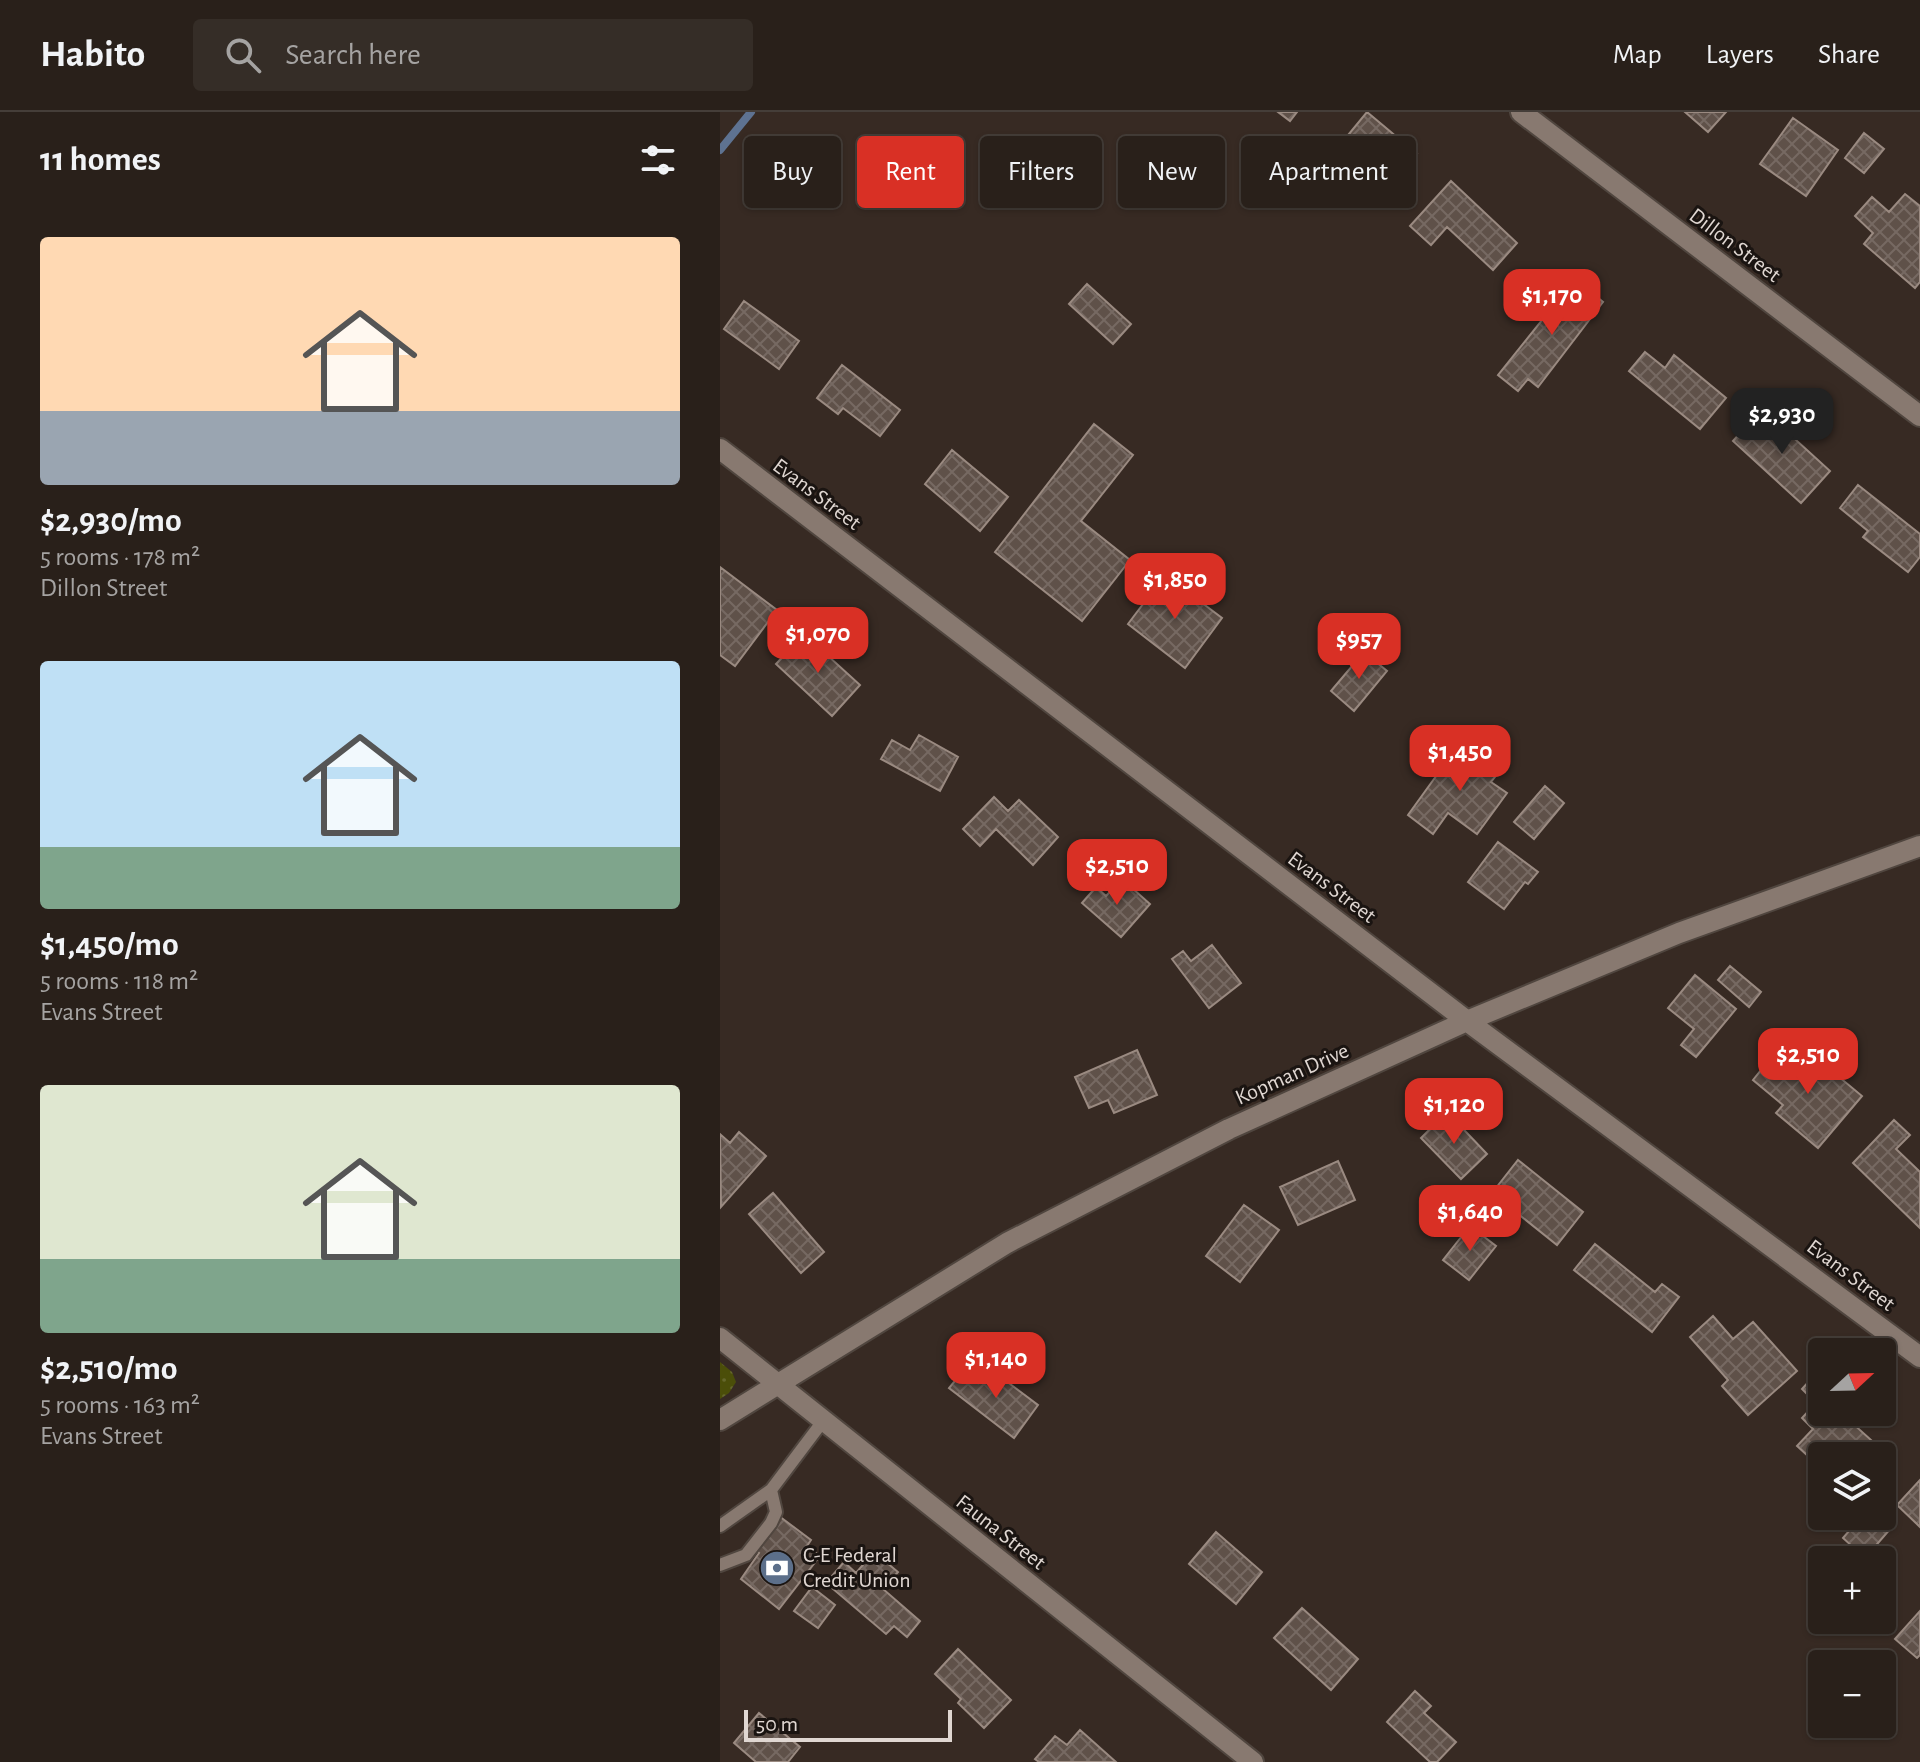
<!DOCTYPE html>
<html lang="en">
<head>
<meta charset="utf-8">
<style>
  body { margin:0; font-family:"Alegreya Sans",sans-serif; background:#352d27; color:#f1f3f6; height:100vh; display:flex; flex-direction:column; font-size:30px; white-space:nowrap }
  * { box-sizing:border-box; margin:0 }
  p { font-size:26px; color:#a5a3a2 }
  .icon { flex:none; width:44px; height:44px; fill:none; stroke:currentColor; stroke-width:2; stroke-linecap:round; stroke-linejoin:round }
  .map { position:relative; flex:1; overflow:hidden }
  .details { display:flex; flex-direction:column; background:#29201a; width:720px }
  .details>* { flex:none }
  .banner { position:absolute; left:24px; top:24px; width:760px; height:72px; display:flex; gap:16px }
  .needle { width:52px; rotate:68deg }
  .controls { position:absolute; left:1088px; top:1226px; display:grid; gap:16px }
  .controls a { display:grid; place-items:center; width:88px; height:88px; border-radius:8px; background:#29201a; box-shadow:0 2px 6px #0004,0 0 0 2px #453e39; font-size:40px }
  .scale { position:absolute; left:24px; bottom:20px; width:208px; box-sizing:border-box; padding-left:8px; border:4px solid #e0d7d2; border-top:0; font-size:22px; line-height:28px; white-space:nowrap; color:#e0d7d2; -webkit-text-stroke:6px #1a1411; paint-order:stroke }
  .price { position:absolute; translate:-50% -68px; padding:0 18px; border-radius:16px; background:#d93025; color:#fff; font-size:26px; line-height:52px; filter:drop-shadow(0 2px 4px #0008) }
  .price::after { content:''; position:absolute; left:50%; top:48px; width:24px; height:18px; margin-left:-12px; background:inherit; clip-path:polygon(0 0,100% 0,50% 100%) }
  .price.on { background:#222; color:#fff }
  ul { padding:0; list-style:none }
  li { display:grid; align-content:center; gap:16px; height:424px; padding:0 40px }
  li span { display:grid; place-items:center; height:248px; border-radius:8px; color:#555 }
  li>.icon { margin-inline-start:auto }
  span .icon { width:144px; height:144px; fill:#fffc; stroke-width:1 }
  li b { font-size:34px }
  h2 { display:flex; justify-content:space-between; align-items:center; height:96px; padding:0 40px; font-size:34px }
  .pill { padding:0 28px; border-radius:8px; background:#29201a; box-shadow:0 2px 6px #0004,0 0 0 2px #453e39; font-size:28px; line-height:72px }
  .pill.on { background:#d93025; color:#fff }
  header { display:flex; align-items:center; gap:48px; box-sizing:border-box; height:112px; padding:0 40px; background:#29201a; border-bottom:2px solid #453e39 }
  header strong { font-size:38px }
  nav { display:flex; gap:44px; margin-inline-start:auto; font-size:28px }
  .search { width:560px; height:72px; background:#352d27; display:flex; align-items:center; gap:20px; box-sizing:border-box; padding:0 28px; border-radius:8px; color:#a5a3a2; font-size:30px }
  main { display:flex; flex:1; min-height:0 }
  .map>svg:first-child { display:block }
</style>
</head>
<body>
<header>
<strong>Habito</strong>
<div class="search"><svg class="icon" aria-label="search" viewBox="0 0 24 24"><circle cx="10" cy="10" r="6"/><path d="M15 15l6 6"/></svg>Search here</div>
<nav><a>Map</a><a>Layers</a><a>Share</a></nav>
</header>
<main>
<section class="details">
<h2>11 homes<svg class="icon" aria-label="filters" viewBox="0 0 24 24"><path d="M4 7h16M4 17h16"/><circle cx="9" cy="7" r="2"/><circle cx="15" cy="17" r="2"/></svg></h2>
<ul>
<li><span style="background:linear-gradient(#ffd9b3 70%,#9aa5b1 0)"><svg class="icon" aria-label="home" viewBox="0 0 24 24"><path d="M3 11l9-7 9 7M6 9v11h12V9"/></svg></span><div><b>$2,930/mo</b><p>5 rooms · 178 m²</p><p>Dillon Street</p></div></li>
<li><span style="background:linear-gradient(#bfe0f5 75%,#7fa58c 0)"><svg class="icon" aria-label="home" viewBox="0 0 24 24"><path d="M3 11l9-7 9 7M6 9v11h12V9"/></svg></span><div><b>$1,450/mo</b><p>5 rooms · 118 m²</p><p>Evans Street</p></div></li>
<li><span style="background:linear-gradient(#dfe7d0 70%,#7fa58c 0)"><svg class="icon" aria-label="home" viewBox="0 0 24 24"><path d="M3 11l9-7 9 7M6 9v11h12V9"/></svg></span><div><b>$2,510/mo</b><p>5 rooms · 163 m²</p><p>Evans Street</p></div></li>
</ul>
</section>
<div class="map">
<svg width="1200" height="1650" viewBox="0 0 1200 1650">
  <defs>
    <pattern id="grass-dots" width="8" height="8" patternUnits="userSpaceOnUse" patternTransform="scale(2)"><rect width="8" height="8" fill="#4b4e09"/><path d="M2 2h.1M6 6h.1" fill="none" stroke="#65672c" stroke-width="1.8" stroke-linecap="round"/></pattern>
    <pattern id="building-cross-hatch" width="8" height="8" patternUnits="userSpaceOnUse" patternTransform="scale(2)"><rect width="8" height="8" fill="#5f5149"/><path d="M0 0l8 8M0 8l8-8" fill="none" stroke="#766962"/></pattern>
  </defs>
  <rect width="100%" height="100%" fill="#372a23"/>
  <path fill="url(#grass-dots)" d="M 0,1250 L 12,1260 L 16,1270 L 9,1281 L 0,1287 Z"/>
  <g fill="none" stroke-linecap="round" stroke-linejoin="round">
    <path stroke="#5e7291" stroke-width="8" d="M 0,38 L 31,0"/>
  </g>
  <path fill="url(#building-cross-hatch)" stroke="#9a8a81" stroke-width="2" d="M 558,0 L 577,0 L 570,9 Z
    M 647,0 L 697,42 L 670,76 L 651,60 L 633,83 L 607,62 L 622,45 L 615,39 Z
    M 965,0 L 1006,0 L 988,20 Z
    M 1073,6 L 1118,38 L 1086,84 L 1040,52 Z
    M 1144,21 L 1164,37 L 1144,61 L 1125,46 Z
    M 731,69 L 797,131 L 773,158 L 727,115 L 711,133 L 690,114 Z
    M 1185,82 L 1200,94 L 1200,170 L 1195,176 L 1144,132 L 1153,121 L 1135,104 L 1152,85 L 1169,100 Z
    M 855,167 L 883,190 L 818,275 L 808,267 L 798,279 L 778,263 Z
    M 367,172 L 411,212 L 393,232 L 349,192 Z
    M 24,189 L 79,229 L 59,257 L 4,217 Z
    M 925,240 L 945,256 L 954,243 L 1006,286 L 980,317 L 909,259 Z
    M 122,253 L 180,298 L 160,324 L 123,296 L 118,302 L 97,286 Z
    M 1042,297 L 1110,359 L 1081,391 L 1013,329 Z
    M 374,312 L 413,343 L 361,409 L 410,448 L 362,509 L 275,440 Z
    M 232,338 L 288,385 L 260,419 L 205,372 Z
    M 1138,373 L 1200,422 L 1200,445 L 1188,460 L 1143,425 L 1148,419 L 1120,396 Z
    M 0,455 L 57,498 L 15,554 L 0,543 Z
    M 445,463 L 502,506 L 465,556 L 408,512 Z
    M 84,522 L 140,573 L 112,604 L 56,552 Z
    M 644,540 L 667,559 L 634,599 L 611,579 Z
    M 199,623 L 238,645 L 220,679 L 161,647 L 172,628 L 190,638 Z
    M 740,631 L 779,660 L 771,670 L 787,681 L 757,722 L 728,701 L 713,722 L 688,703 Z
    M 825,674 L 844,691 L 814,727 L 794,710 Z
    M 274,685 L 288,699 L 299,688 L 338,725 L 313,753 L 276,717 L 260,734 L 243,717 Z
    M 778,730 L 818,760 L 808,772 L 805,770 L 784,797 L 748,770 Z
    M 402,767 L 430,792 L 401,825 L 362,791 L 376,775 L 386,784 Z
    M 492,833 L 521,871 L 489,896 L 452,847 L 463,839 L 471,849 Z
    M 1010,854 L 1041,880 L 1029,895 L 998,868 Z
    M 975,863 L 1016,897 L 976,945 L 961,933 L 974,917 L 948,896 Z
    M 417,938 L 437,983 L 394,1001 L 388,988 L 369,996 L 355,965 Z
    M 1057,938 L 1083,960 L 1095,945 L 1142,984 L 1098,1036 L 1056,1001 L 1063,993 L 1033,968 Z
    M 727,1000 L 767,1042 L 741,1067 L 701,1026 Z
    M 1174,1008 L 1190,1023 L 1176,1037 L 1200,1060 L 1200,1116 L 1133,1051 Z
    M 19,1020 L 46,1044 L 1,1095 L 0,1022 L 10,1031 Z
    M 798,1048 L 863,1100 L 837,1133 L 772,1081 Z
    M 618,1049 L 635,1088 L 578,1113 L 560,1075 Z
    M 53,1081 L 104,1140 L 81,1161 L 29,1102 Z
    M 524,1093 L 559,1118 L 520,1170 L 486,1144 Z
    M 750,1114 L 776,1134 L 749,1168 L 723,1148 Z
    M 875,1132 L 935,1180 L 942,1172 L 959,1185 L 932,1220 L 854,1158 Z
    M 993,1204 L 1013,1227 L 1033,1210 L 1077,1259 L 1028,1303 L 1002,1274 L 1008,1268 L 970,1225 Z
    M 269,1256 L 318,1293 L 294,1326 L 229,1276 L 243,1259 L 258,1271 Z
    M 1101,1256 L 1102,1300 L 1120,1300 L 1161,1337 L 1155,1344 L 1102,1344 L 1102,1357 L 1077,1334 L 1093,1317 L 1082,1306 L 1096,1291 L 1082,1277 Z
    M 1200,1368 L 1200,1415 L 1177,1393 Z
    M 59,1404 L 91,1428 L 87,1434 L 100,1444 L 59,1497 L 21,1467 L 39,1441 L 34,1437 Z
    M 1142,1404 L 1158,1404 L 1171,1416 L 1145,1446 L 1123,1426 Z
    M 496,1420 L 542,1460 L 516,1492 L 469,1452 Z
    M 154,1440 L 178,1460 L 163,1477 L 200,1509 L 187,1525 L 174,1514 L 166,1522 L 106,1471 L 124,1450 L 136,1461 Z
    M 92,1475 L 115,1493 L 98,1516 L 74,1499 Z
    M 582,1496 L 638,1547 L 611,1578 L 554,1526 Z
    M 1200,1499 L 1200,1543 L 1197,1546 L 1175,1527 Z
    M 238,1537 L 291,1588 L 264,1616 L 238,1591 L 241,1587 L 215,1562 Z
    M 695,1579 L 711,1594 L 704,1601 L 736,1630 L 717,1650 L 710,1650 L 667,1610 Z
    M 39,1601 L 80,1635 L 68,1650 L 36,1650 L 14,1631 Z
    M 360,1618 L 396,1650 L 319,1650 L 315,1647 L 335,1624 L 347,1633 Z"/>
  <g fill="none" stroke-linecap="round" stroke-linejoin="round">
    <g stroke="#50463f" stroke-width="16">
      <path id="lane" d="M 0,1414 L 51,1378 L 103,1309
        M 0,1453 L 26,1443 L 51,1411 L 56,1400 L 51,1378"/>
    </g>
    <g stroke="#50463f" stroke-width="24">
      <path id="street" d="M 801,0 L 1200,304
        M 0,337 L 747,909 L 1200,1245
        M 0,1226 L 533,1650
        M 0,1308 L 287,1131 L 509,1017 L 747,909 L 959,821 L 1200,734"/>
    </g>
    <use href="#lane" stroke="#887970" stroke-width="12"/>
    <use href="#street" stroke="#887970" stroke-width="20"/>
  </g>
  <defs>
    <g id="bank-disc" transform="scale(1.8)"><circle r="9.5" fill="#5c6f8a" stroke="#1a1411"/><path d="M-6-4H6V4H-6ZM0-2.3a2.3 2.3 0 1 0 0 4.6a2.3 2.3 0 1 0 0-4.6Z" fill="#fff"/></g>
  </defs>
  <g fill-rule="evenodd">
    <use href="#bank-disc" x="57" y="1456"/>
  </g>
  <g text-anchor="middle" dominant-baseline="central" stroke-width="6" stroke-linejoin="round" paint-order="stroke">
    <g font-size="22" fill="#e0d7d2" stroke="#1a1411">
      <text transform="translate(1015 133) rotate(37)">Dillon Street</text>
      <text transform="translate(97 382) rotate(37)">Evans Street</text>
      <text transform="translate(612 775) rotate(37)">Evans Street</text>
      <text transform="translate(572 962) rotate(-24)">Kopman Drive</text>
      <text transform="translate(1131 1163) rotate(37)">Evans Street</text>
      <text transform="translate(281 1420) rotate(38)">Fauna Street</text>
    </g>
    <g font-size="22" fill="#e0d7d2" stroke="#1a1411" text-anchor="start">
      <text x="83" y="1443">C-E Federal<tspan x="83" dy="25">Credit Union</tspan></text>
    </g>
  </g>
</svg>
<div class="controls">
<a><svg class="needle" viewBox="-14 -14 28 28"><path d="M0-13l5 13h-10z" fill="#e53935"/><path d="M0 13l5-13h-10z" fill="#a5a3a2"/></svg></a>
<a><svg class="icon" aria-label="layers" viewBox="0 0 24 24"><path d="M12 4l9 5-9 5-9-5zM3 14l9 5 9-5"/></svg></a>
<a>+</a>
<a>−</a>
</div>
<div class="scale">50 m</div>
<b class="price" style="left:832px;top:225px">$1,170</b>
<b class="price on" style="left:1062px;top:344px">$2,930</b>
<b class="price" style="left:455px;top:509px">$1,850</b>
<b class="price" style="left:98px;top:563px">$1,070</b>
<b class="price" style="left:639px;top:569px">$957</b>
<b class="price" style="left:740px;top:681px">$1,450</b>
<b class="price" style="left:397px;top:795px">$2,510</b>
<b class="price" style="left:1088px;top:984px">$2,510</b>
<b class="price" style="left:734px;top:1034px">$1,120</b>
<b class="price" style="left:750px;top:1141px">$1,640</b>
<b class="price" style="left:276px;top:1288px">$1,140</b>
<div class="banner">
<a class="pill">Buy</a>
<a class="pill on">Rent</a>
<a class="pill">Filters</a>
<a class="pill">New</a>
<a class="pill">Apartment</a>
</div>
</div>
</main>
</body>
</html>
